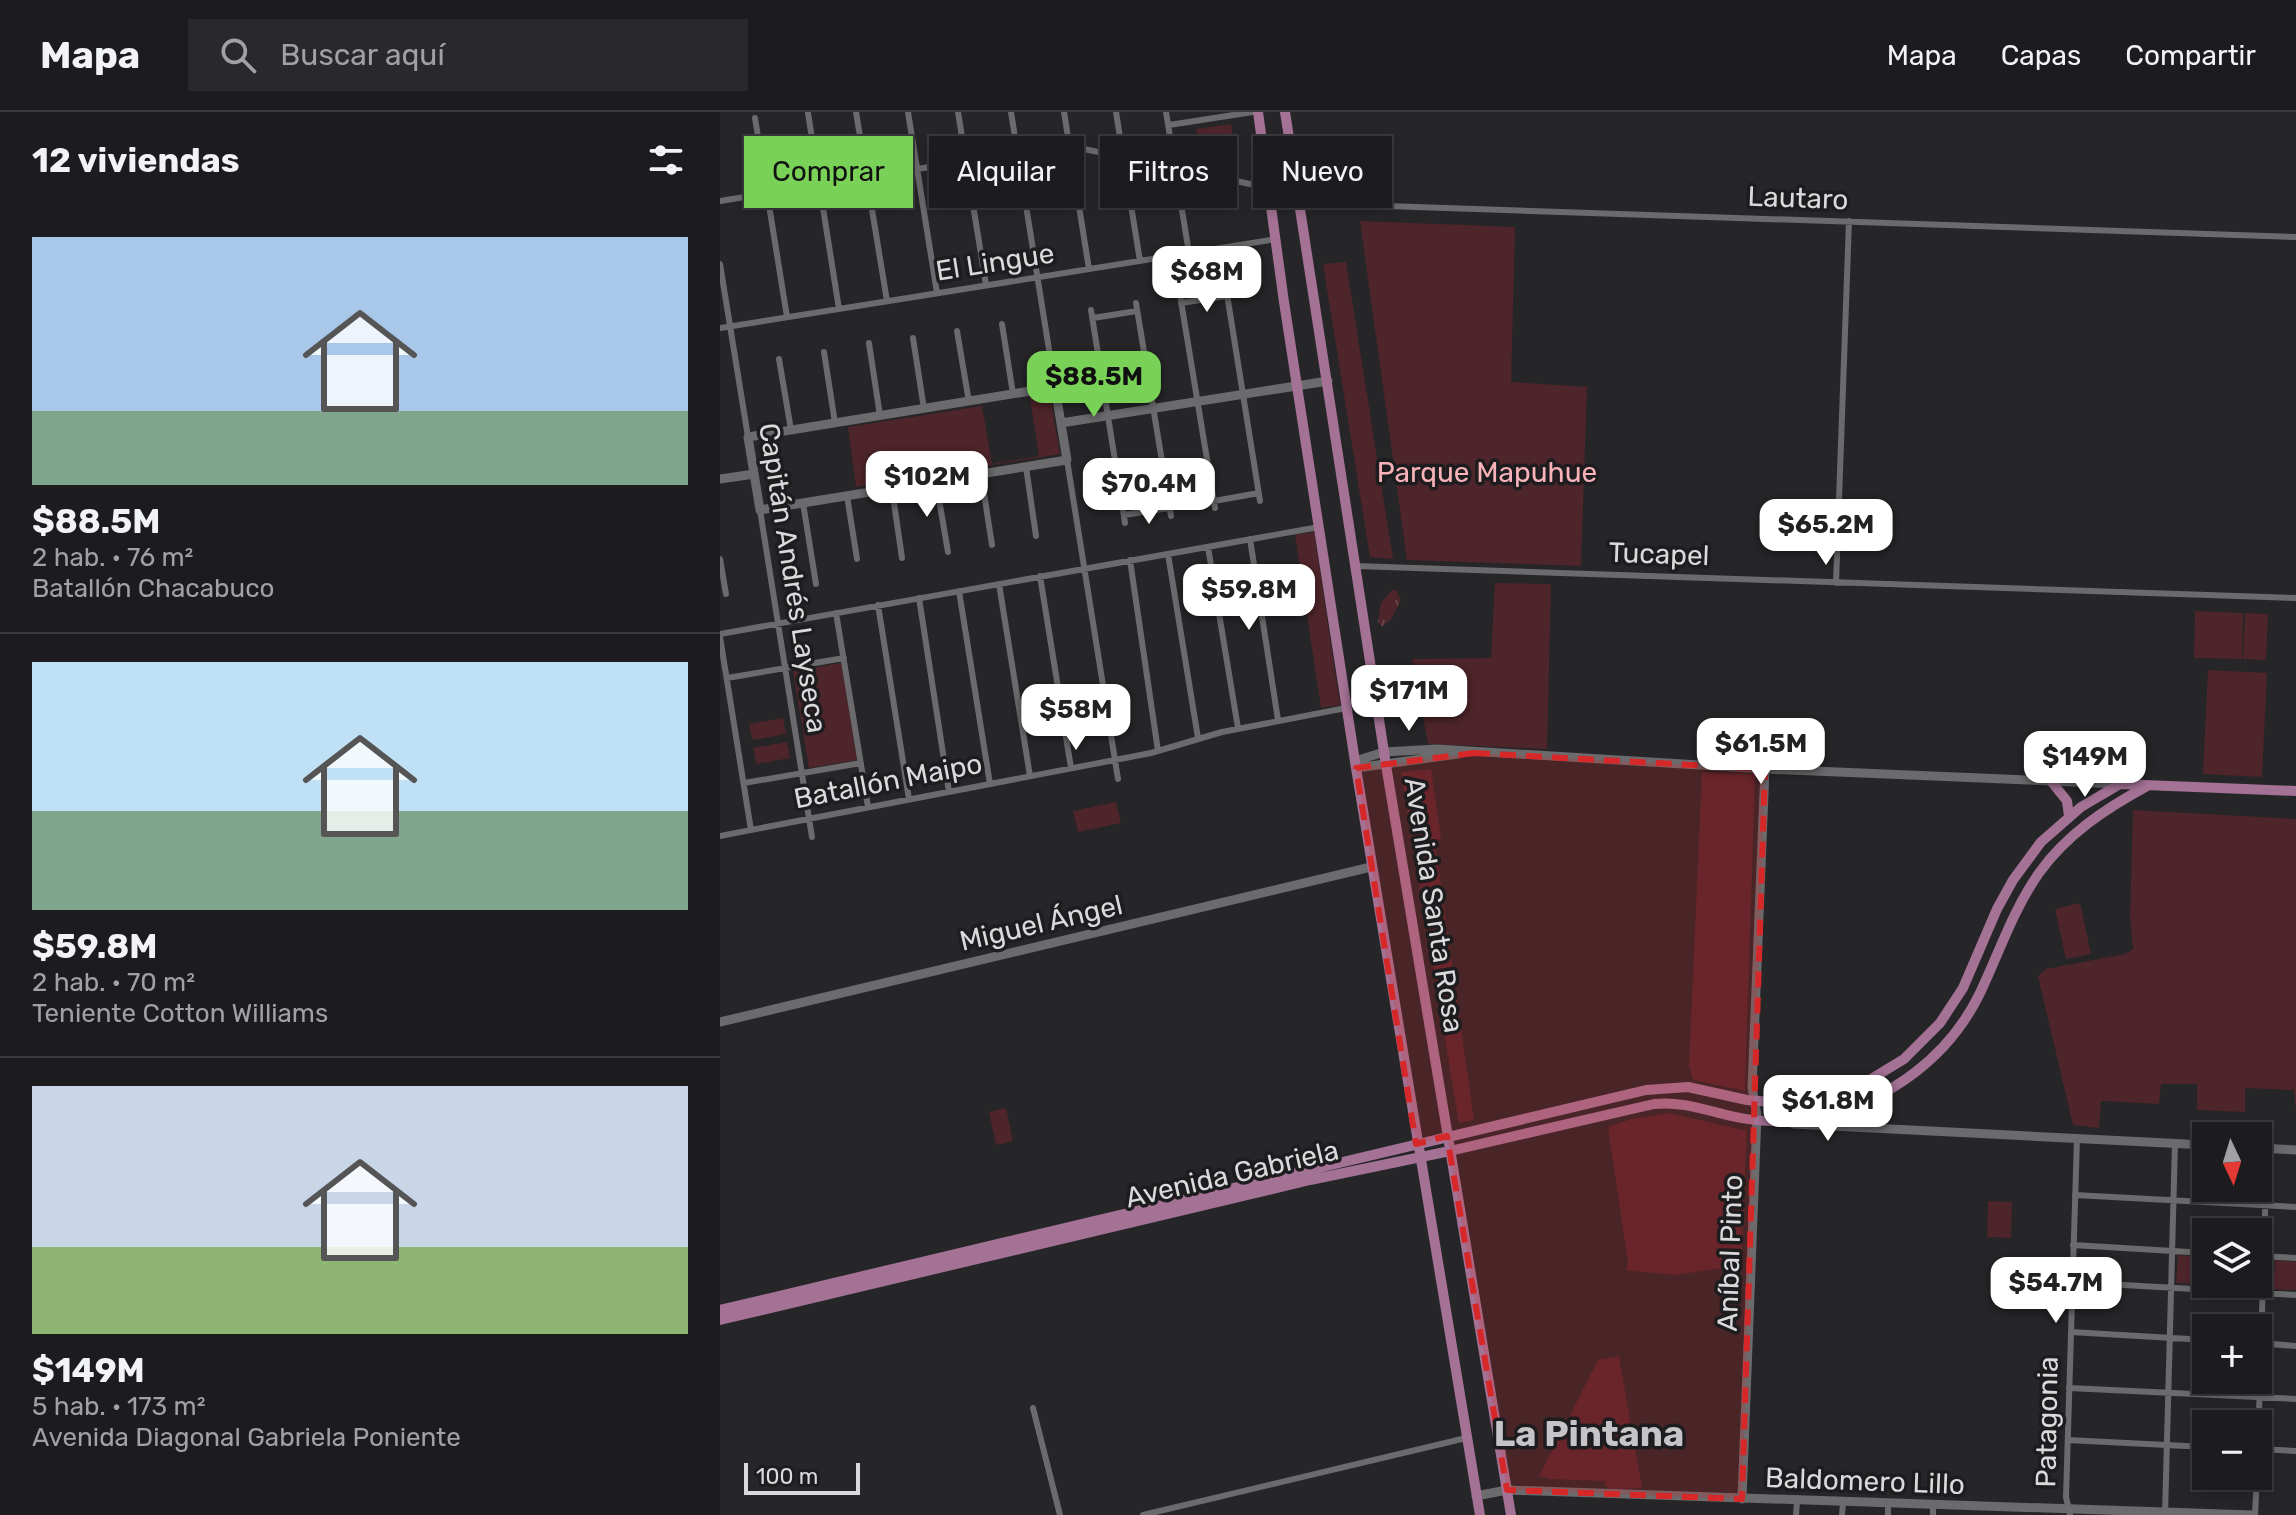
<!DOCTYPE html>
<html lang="es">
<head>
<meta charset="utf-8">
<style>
  body { margin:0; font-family:Rubik,sans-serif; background:#29292b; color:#f1f3f6; height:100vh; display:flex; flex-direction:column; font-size:30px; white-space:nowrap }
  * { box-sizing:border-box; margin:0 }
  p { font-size:26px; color:#a0a1a4 }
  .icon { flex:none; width:44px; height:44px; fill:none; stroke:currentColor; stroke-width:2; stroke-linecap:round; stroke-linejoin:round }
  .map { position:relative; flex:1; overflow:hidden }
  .drawer { display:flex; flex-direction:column; background:#1c1c1e; width:720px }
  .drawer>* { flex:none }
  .banner { position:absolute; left:24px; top:24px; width:760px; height:72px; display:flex; gap:16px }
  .needle { width:52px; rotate:176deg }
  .controls { position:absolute; left:1472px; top:1010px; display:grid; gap:16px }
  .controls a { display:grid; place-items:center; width:80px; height:80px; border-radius:0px; background:#1c1c1e; box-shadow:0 4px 12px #0003,0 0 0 2px #3a3a3c; font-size:40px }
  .scale { position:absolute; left:24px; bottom:20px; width:116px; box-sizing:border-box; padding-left:8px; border:4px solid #dad9db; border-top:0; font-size:22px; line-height:28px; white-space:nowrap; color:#dad9db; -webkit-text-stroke:6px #1d1c1e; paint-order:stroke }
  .price { position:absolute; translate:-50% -68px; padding:0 18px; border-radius:16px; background:#fff; color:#222; font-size:26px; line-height:52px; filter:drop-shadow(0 2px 4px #0008) }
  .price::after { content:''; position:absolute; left:50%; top:48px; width:24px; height:18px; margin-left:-12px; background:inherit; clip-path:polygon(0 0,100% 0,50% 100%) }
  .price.active { background:#79d157; color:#111 }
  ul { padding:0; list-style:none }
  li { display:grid; align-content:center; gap:16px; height:424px; padding:0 32px }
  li+li { border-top:2px solid #3a3a3c }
  li span { display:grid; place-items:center; height:248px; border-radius:0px; color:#555 }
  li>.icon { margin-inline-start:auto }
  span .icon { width:144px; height:144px; fill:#fffc; stroke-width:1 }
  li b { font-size:34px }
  h2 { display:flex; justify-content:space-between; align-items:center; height:96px; padding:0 32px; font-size:34px }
  .pill { padding:0 28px; border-radius:0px; background:#1c1c1e; box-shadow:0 4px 12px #0003,0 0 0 2px #3a3a3c; font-size:28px; line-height:72px }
  .pill.active { background:#79d157; color:#111 }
  header { display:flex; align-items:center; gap:48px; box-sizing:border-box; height:112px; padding:0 40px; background:#1c1c1e; border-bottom:2px solid #3a3a3c }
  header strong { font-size:38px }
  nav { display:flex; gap:44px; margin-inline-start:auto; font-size:28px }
  .search { width:560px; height:72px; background:#29292b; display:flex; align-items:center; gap:20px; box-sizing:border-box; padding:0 28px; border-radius:0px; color:#a0a1a4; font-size:30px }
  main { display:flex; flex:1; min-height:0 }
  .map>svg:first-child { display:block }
</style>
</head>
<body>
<header>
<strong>Mapa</strong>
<div class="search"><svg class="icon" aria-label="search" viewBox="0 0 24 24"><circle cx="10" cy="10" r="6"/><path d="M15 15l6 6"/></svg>Buscar aquí</div>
<nav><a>Mapa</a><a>Capas</a><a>Compartir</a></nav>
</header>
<main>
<section class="drawer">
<h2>12 viviendas<svg class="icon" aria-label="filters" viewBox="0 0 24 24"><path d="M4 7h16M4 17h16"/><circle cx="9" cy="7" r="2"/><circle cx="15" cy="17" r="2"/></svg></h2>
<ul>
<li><span style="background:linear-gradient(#a9c7e8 70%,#7fa58c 0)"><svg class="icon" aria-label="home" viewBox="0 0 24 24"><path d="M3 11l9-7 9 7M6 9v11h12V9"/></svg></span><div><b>$88.5M</b><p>2 hab. · 76 m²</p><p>Batallón Chacabuco</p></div></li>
<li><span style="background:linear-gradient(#bfe0f5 60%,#7fa58c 0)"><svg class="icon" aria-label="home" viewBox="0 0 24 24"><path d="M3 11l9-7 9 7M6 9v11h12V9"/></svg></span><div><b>$59.8M</b><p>2 hab. · 70 m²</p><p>Teniente Cotton Williams</p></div></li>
<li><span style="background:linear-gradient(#c9d6e8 65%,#8fb573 0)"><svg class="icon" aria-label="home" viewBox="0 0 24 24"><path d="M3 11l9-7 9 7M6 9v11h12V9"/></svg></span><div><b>$149M</b><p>5 hab. · 173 m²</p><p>Avenida Diagonal Gabriela Poniente</p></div></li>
</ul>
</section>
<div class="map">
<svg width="1576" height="1403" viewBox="0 0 1576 1403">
  <defs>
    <pattern id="grass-tufts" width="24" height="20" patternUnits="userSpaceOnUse" patternTransform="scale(2)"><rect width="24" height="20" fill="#4e252a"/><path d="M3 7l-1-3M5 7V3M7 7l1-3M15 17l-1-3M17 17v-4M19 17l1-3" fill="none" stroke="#674448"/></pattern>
  </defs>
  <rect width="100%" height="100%" fill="#262528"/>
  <path fill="url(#grass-tufts)" d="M 672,478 L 676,478 L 681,488 L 671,507 L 662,515 L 658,510 L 661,491 Z"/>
  <path fill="#4e252a" d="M 511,12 L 515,40 L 480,45 L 476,17 Z
    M 640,109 L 795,115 L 791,270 L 867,275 L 861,454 L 687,448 Z
    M 626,150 L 673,447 L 650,445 L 603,152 Z
    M 330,283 L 340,342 L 136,375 L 128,315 L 262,294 L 272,352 L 319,344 L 310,286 Z
    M 594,420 L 620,593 L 601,596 L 575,423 Z
    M 775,471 L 831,472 L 827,637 L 708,632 L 692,547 L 771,546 Z
    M 1475,499 L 1523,501 L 1522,547 L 1474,546 Z
    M 1525,501 L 1548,502 L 1546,548 L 1523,547 Z
    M 121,551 L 137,648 L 89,656 L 73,559 Z
    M 1488,558 L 1547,561 L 1542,665 L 1483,662 Z
    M 63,606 L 66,622 L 32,628 L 29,612 Z
    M 67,630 L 70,646 L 36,652 L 33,636 Z
    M 711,657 L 721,726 L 715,731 L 754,1008 L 739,1011 L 681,660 Z
    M 982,660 L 1035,662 L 1025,979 L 973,968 L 969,953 Z
    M 396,690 L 401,711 L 358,720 L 353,699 Z
    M 1413,698 L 1576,707 L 1576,999 L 1574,978 L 1525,976 L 1525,1000 L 1477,998 L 1477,972 L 1441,972 L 1439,992 L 1381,989 L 1379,1016 L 1353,1013 L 1318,864 L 1326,857 L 1405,842 L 1413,837 L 1410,806 Z
    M 1360,791 L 1371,842 L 1346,847 L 1335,797 Z
    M 286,996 L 293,1029 L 276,1033 L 269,1000 Z
    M 949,1001 L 1023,1018 L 1027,1017 L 1021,1153 L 956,1163 L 906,1158 L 908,1151 L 888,1015 L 911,1007 Z
    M 1268,1089 L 1292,1090 L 1291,1126 L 1267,1125 Z
    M 1458,1143 L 1486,1145 L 1486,1172 L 1538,1172 L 1539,1149 L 1539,1175 L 1456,1171 Z
    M 1555,1148 L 1576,1150 L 1576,1178 L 1553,1177 Z
    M 899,1244 L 922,1376 L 888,1378 L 884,1369 L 830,1367 L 819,1364 L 878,1248 Z"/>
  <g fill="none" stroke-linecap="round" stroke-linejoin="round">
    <path stroke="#6b6a6d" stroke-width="6" d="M 136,0 L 167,189
      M 188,0 L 217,181
      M 238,0 L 266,173
      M 291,0 L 335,275
      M 344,0 L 369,157
      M 396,0 L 420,149
      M 446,0 L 469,141
      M 88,1 L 119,197
      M 35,6 L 67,205
      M 449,13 L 533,0
      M 0,89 L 345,33 L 549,76
      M 579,91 L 1576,125
      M 0,152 L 28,325
      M 506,176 L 540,389
      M 460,183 L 495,396
      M 416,191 L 451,404
      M 461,191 L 507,184
      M 371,198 L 405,411
      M 373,206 L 417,199
      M 282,212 L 293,282
      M 0,216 L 557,127
      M 237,219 L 249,290
      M 193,226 L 204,297
      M 149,231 L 160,304
      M 104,240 L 115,311
      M 59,247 L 71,318
      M 347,348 L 398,667
      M 306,355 L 316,424
      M 261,362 L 272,433
      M 216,370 L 228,440
      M 172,377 L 182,446
      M 127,384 L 137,447
      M 494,389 L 539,381
      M 83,391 L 96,472
      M 40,398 L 92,725
      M 404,403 L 449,396
      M 530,427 L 558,608
      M 488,435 L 518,616
      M 448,442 L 478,626
      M 0,447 L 6,482
      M 410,448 L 438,639
      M 636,454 L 1576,486
      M 320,464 L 351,656
      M 1116,471 L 1129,109
      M 279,472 L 310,664
      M 239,479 L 270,672
      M 199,486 L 229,680
      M 158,493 L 189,687
      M 116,501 L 148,695
      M 0,522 L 599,415
      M 0,525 L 31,718
      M 7,566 L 124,546
      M 24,671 L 141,651
      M 0,724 L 431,641 L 502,620 L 626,596
      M 1355,1083 L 1576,1095
      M 1353,1133 L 1486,1141
      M 1538,1144 L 1576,1146
      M 1352,1170 L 1576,1183
      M 1351,1220 L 1486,1228
      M 1538,1231 L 1576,1234
      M 1349,1276 L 1576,1287
      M 313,1296 L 340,1403
      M 1348,1328 L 1486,1335
      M 1538,1334 L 1547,1036
      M 1538,1337 L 1576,1339
      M 423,1403 L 746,1326
      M 1076,1403 L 1077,1389
      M 1122,1403 L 1123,1391
      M 1168,1403 L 1168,1393
      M 1213,1403 L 1213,1394
      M 1350,1403 L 1346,1385 L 1357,1026
      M 1445,1403 L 1455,1031
      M 1535,1403 L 1537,1364"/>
    <path stroke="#6b6a6d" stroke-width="9" d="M 335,275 L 347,348 L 40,398 L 28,325 Z
      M 341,311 L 608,269
      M 0,367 L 34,362
      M 635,649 L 664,640 L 717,637 L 1045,657 L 1400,672
      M 636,656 L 738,642
      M 0,910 L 651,755
      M 1136,994 L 1142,1007 L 1153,1014
      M 1073,1012 L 1486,1033
      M 1538,1036 L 1576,1038
      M 756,1384 L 787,1378 L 1532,1403
      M 1022,1387 L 1037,1003 L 1032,975 L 1045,657"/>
    <path stroke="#a47295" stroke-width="10" d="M 538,0 L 564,190 L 636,656 L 760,1403
      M 565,0 L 666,653 L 791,1403
      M 1331,669 L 1347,689 L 1349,704
      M 0,1198 L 926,978 L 968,975 L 1027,988 L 1062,991 L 1100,987 L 1138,975 L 1184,947 L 1220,911 L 1243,876 L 1277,797 L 1293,768 L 1321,730 L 1361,695 L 1400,672 L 1576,679
      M 0,1208 L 590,1068 L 730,1039 L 934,992 C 962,989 985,998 1011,1004 C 1041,1011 1072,1011 1102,1004 C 1170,988 1229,945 1260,881 C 1279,841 1293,798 1319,761 C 1347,722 1385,697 1427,674"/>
  </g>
  <path fill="#d62828" fill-opacity="0.2" stroke="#d62828" stroke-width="6" stroke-dasharray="16 10" stroke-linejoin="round" d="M 754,641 L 1045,657 L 1022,1387 L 787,1378 L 727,1024 L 696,1032 L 636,656 Z"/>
  <g text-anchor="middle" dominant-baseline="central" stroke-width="7" stroke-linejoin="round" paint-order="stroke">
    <g font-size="28" fill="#dad9db" stroke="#1d1c1e">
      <text transform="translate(1078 86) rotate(2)">Lautaro</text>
      <text transform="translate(275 150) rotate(-9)">El Lingue</text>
      <text transform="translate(939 442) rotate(2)">Tucapel</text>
      <text transform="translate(73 466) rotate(81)">Capitán Andrés Layseca</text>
      <text transform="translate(168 669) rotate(-11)">Batallón Maipo</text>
      <text transform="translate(714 793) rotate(81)">Avenida Santa Rosa</text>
      <text transform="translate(321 811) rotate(-13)">Miguel Ángel</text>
      <text transform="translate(512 1062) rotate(-13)">Avenida Gabriela</text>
      <text transform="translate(1010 1141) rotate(-88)">Aníbal Pinto</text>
      <text transform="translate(1327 1310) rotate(-89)">Patagonia</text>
      <text transform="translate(1145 1369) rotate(2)">Baldomero Lillo</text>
    </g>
    <g font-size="28" fill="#f8b3b9" stroke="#1d1c1e">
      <text x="767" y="360">Parque Mapuhue</text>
    </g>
    <g font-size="36" font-weight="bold" fill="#c6c4c7" stroke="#1d1c1e">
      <text x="869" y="1321">La Pintana</text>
    </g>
  </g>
</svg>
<div class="controls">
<a><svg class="needle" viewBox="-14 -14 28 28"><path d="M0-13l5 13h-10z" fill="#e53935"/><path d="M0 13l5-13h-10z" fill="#a0a1a4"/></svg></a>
<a><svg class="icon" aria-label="layers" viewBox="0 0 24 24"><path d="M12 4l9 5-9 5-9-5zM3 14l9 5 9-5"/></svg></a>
<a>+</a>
<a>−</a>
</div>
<div class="scale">100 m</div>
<b class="price" style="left:487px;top:202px">$68M</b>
<b class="price active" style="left:374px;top:307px">$88.5M</b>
<b class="price" style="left:207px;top:407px">$102M</b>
<b class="price" style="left:429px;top:414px">$70.4M</b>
<b class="price" style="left:1106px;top:455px">$65.2M</b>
<b class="price" style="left:529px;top:520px">$59.8M</b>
<b class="price" style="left:689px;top:621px">$171M</b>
<b class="price" style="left:356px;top:640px">$58M</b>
<b class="price" style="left:1041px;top:674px">$61.5M</b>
<b class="price" style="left:1365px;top:687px">$149M</b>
<b class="price" style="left:1108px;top:1031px">$61.8M</b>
<b class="price" style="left:1336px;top:1213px">$54.7M</b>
<div class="banner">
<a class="pill active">Comprar</a>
<a class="pill">Alquilar</a>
<a class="pill">Filtros</a>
<a class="pill">Nuevo</a>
</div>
</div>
</main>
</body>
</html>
